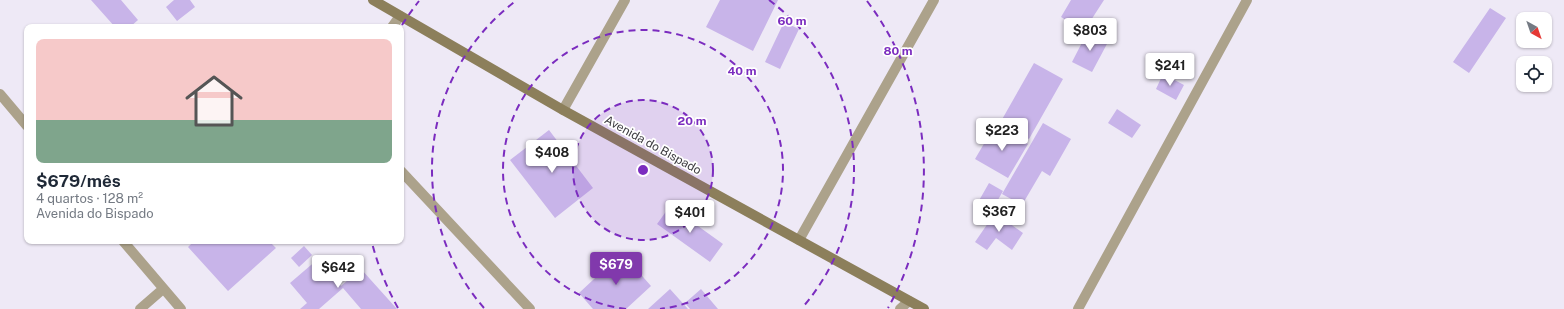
<!DOCTYPE html>
<html lang="pt">
<head>
<meta charset="utf-8">
<style>
  body { margin:0; font-family:"Public Sans",sans-serif; background:#f6f6f7; color:#1f2937; height:100vh; display:flex; flex-direction:column; font-size:15px; white-space:nowrap }
  * { box-sizing:border-box; margin:0 }
  p { font-size:13px; color:#747a83 }
  .icon { flex:none; width:22px; height:22px; fill:none; stroke:currentColor; stroke-width:2; stroke-linecap:round; stroke-linejoin:round }
  .map { position:relative; flex:1; overflow:hidden }
  .side { position:absolute; left:24px; top:24px; width:380px; height:220px; display:flex; flex-direction:column; background:#fff; border-radius:8px; box-shadow:0 1px 3px #0004 }
  .side>* { flex:none }
  .needle { width:26px; rotate:140deg }
  .fabs { position:absolute; left:1516px; top:12px; display:grid; gap:8px }
  .fabs a { display:grid; place-items:center; width:36px; height:36px; border-radius:8px; background:#fff; box-shadow:0 1px 3px #0004; font-size:20px }
  .price { position:absolute; translate:-50% -34px; padding:0 9px; border-radius:4px; background:#fff; color:#222; font-size:13px; line-height:26px; filter:drop-shadow(0 1px 2px #0008) }
  .price::after { content:''; position:absolute; left:50%; top:24px; width:12px; height:9px; margin-left:-6px; background:inherit; clip-path:polygon(0 0,100% 0,50% 100%) }
  .price.active { background:#8139ac; color:#fff }
  ul { padding:0; list-style:none }
  li { display:grid; align-content:center; gap:8px; height:212px; padding:0 12px }
  li span { display:grid; place-items:center; height:124px; border-radius:8px; color:#555 }
  li>.icon { margin-inline-start:auto }
  span .icon { width:72px; height:72px; fill:#fffc; stroke-width:1 }
  li b { font-size:17px }
  .map>svg:first-child { display:block }
</style>
</head>
<body>
<div class="map">
<svg width="1564" height="309" viewBox="0 0 1564 309">
  <rect width="100%" height="100%" fill="#eee9f6"/>
  <path fill="#c8b4e9" d="M 91,0 L 121,0 L 138,20 L 130,27 L 115,27 Z
    M 174,0 L 190,0 L 195,7 L 177,21 L 166,7 Z
    M 720,0 L 778,0 L 753,51 L 706,27 Z
    M 1071,0 L 1104,0 L 1084,31 L 1061,17 Z
    M 1490,8 L 1506,18 L 1469,73 L 1453,62 Z
    M 784,22 L 799,29 L 780,69 L 765,62 Z
    M 1088,31 L 1108,42 L 1092,72 L 1072,62 Z
    M 1034,63 L 1063,79 L 1029,139 L 1000,123 Z
    M 1163,74 L 1184,85 L 1176,100 L 1156,89 Z
    M 1117,109 L 1141,125 L 1132,138 L 1108,123 Z
    M 1043,123 L 1071,139 L 1050,176 L 1042,171 L 1022,205 L 1002,194 Z
    M 995,125 L 1028,144 L 1008,178 L 975,159 Z
    M 549,130 L 593,188 L 555,218 L 510,160 Z
    M 989,183 L 1003,191 L 991,212 L 977,204 Z
    M 670,206 L 723,244 L 710,262 L 657,224 Z
    M 995,213 L 1023,233 L 1012,250 L 996,238 L 987,250 L 975,242 Z
    M 194,241 L 269,241 L 276,248 L 228,291 L 188,247 Z
    M 304,246 L 312,255 L 299,267 L 291,258 Z
    M 622,253 L 651,286 L 626,309 L 593,309 L 579,293 Z
    M 318,259 L 341,286 L 361,269 L 397,309 L 361,309 L 343,288 L 319,309 L 300,309 L 307,303 L 290,283 Z
    M 670,289 L 688,309 L 648,309 Z
    M 701,289 L 718,309 L 690,309 L 685,303 Z"/>
  <g fill="none" stroke-linecap="round" stroke-linejoin="round">
    <path stroke="#aca28b" stroke-width="10" d="M 392,27 L 400,16
      M 563,110 L 625,0
      M 401,171 L 530,309
      M 799,240 L 934,0
      M 900,309 L 909,301
      M 1078,309 L 1247,0"/>
    <path stroke="#aca28b" stroke-width="10" d="M 0,94 L 27,126
      M 123,241 L 181,309
      M 140,309 L 163,289"/>
    <path stroke="#8c7f5b" stroke-width="10" d="M 373,0 L 563,110 L 924,309"/>
  </g>
  <circle cx="643" cy="170" r="70" fill="#7b2cbf" fill-opacity=".12"/>
  <g fill="none" stroke="#7b2cbf" stroke-width="2" stroke-dasharray="7 5">
    <circle cx="643" cy="170" r="70"/>
    <path d="M626 309A140 140 0 1 1 660 309"/>
    <path d="M484 308A211 211 0 0 1 517 0M769 0A211 211 0 0 1 802 308"/>
    <path d="M398 308A281 281 0 0 1 372 243M402 25A281 281 0 0 1 419 1M867 1A281 281 0 0 1 888 308"/>
  </g>
  <g text-anchor="middle" dominant-baseline="central" stroke-width="3.5" stroke-linejoin="round" paint-order="stroke">
    <g font-size="12" fill="#3d3c41" stroke="#fff">
      <text transform="translate(653 145) rotate(29)">Avenida do Bispado</text>
    </g>
  </g>
  <circle cx="643" cy="170" r="6" fill="#7b2cbf" stroke="#fff" stroke-width="2"/>
  <g font-size="12" text-anchor="middle" font-weight="bold" fill="#7b2cbf" stroke="#fff" stroke-width="3.5" stroke-linejoin="round" paint-order="stroke">
    <text x="792" y="25">60 m</text>
    <text x="898" y="55">80 m</text>
    <text x="742" y="75">40 m</text>
    <text x="692" y="125">20 m</text>
  </g>
</svg>
<div class="fabs">
<a><svg class="needle" viewBox="-14 -14 28 28"><path d="M0-13l5 13h-10z" fill="#e53935"/><path d="M0 13l5-13h-10z" fill="#747a83"/></svg></a>
<a><svg class="icon" aria-label="locate" viewBox="0 0 24 24"><circle cx="12" cy="12" r="6"/><path d="M12 2v4M12 18v4M2 12h4M18 12h4"/></svg></a>
</div>
<b class="price" style="left:1090px;top:52px">$803</b>
<b class="price" style="left:1170px;top:87px">$241</b>
<b class="price" style="left:1002px;top:152px">$223</b>
<b class="price" style="left:552px;top:174px">$408</b>
<b class="price" style="left:999px;top:233px">$367</b>
<b class="price" style="left:690px;top:234px">$401</b>
<b class="price active" style="left:616px;top:286px">$679</b>
<b class="price" style="left:338px;top:289px">$642</b>
<section class="side">
<ul>
<li><span style="background:linear-gradient(#f6c9c9 65%,#7fa58c 0)"><svg class="icon" aria-label="home" viewBox="0 0 24 24"><path d="M3 11l9-7 9 7M6 9v11h12V9"/></svg></span><div><b>$679/mês</b><p>4 quartos · 128 m²</p><p>Avenida do Bispado</p></div></li>
</ul>
</section>
</div>
</body>
</html>
